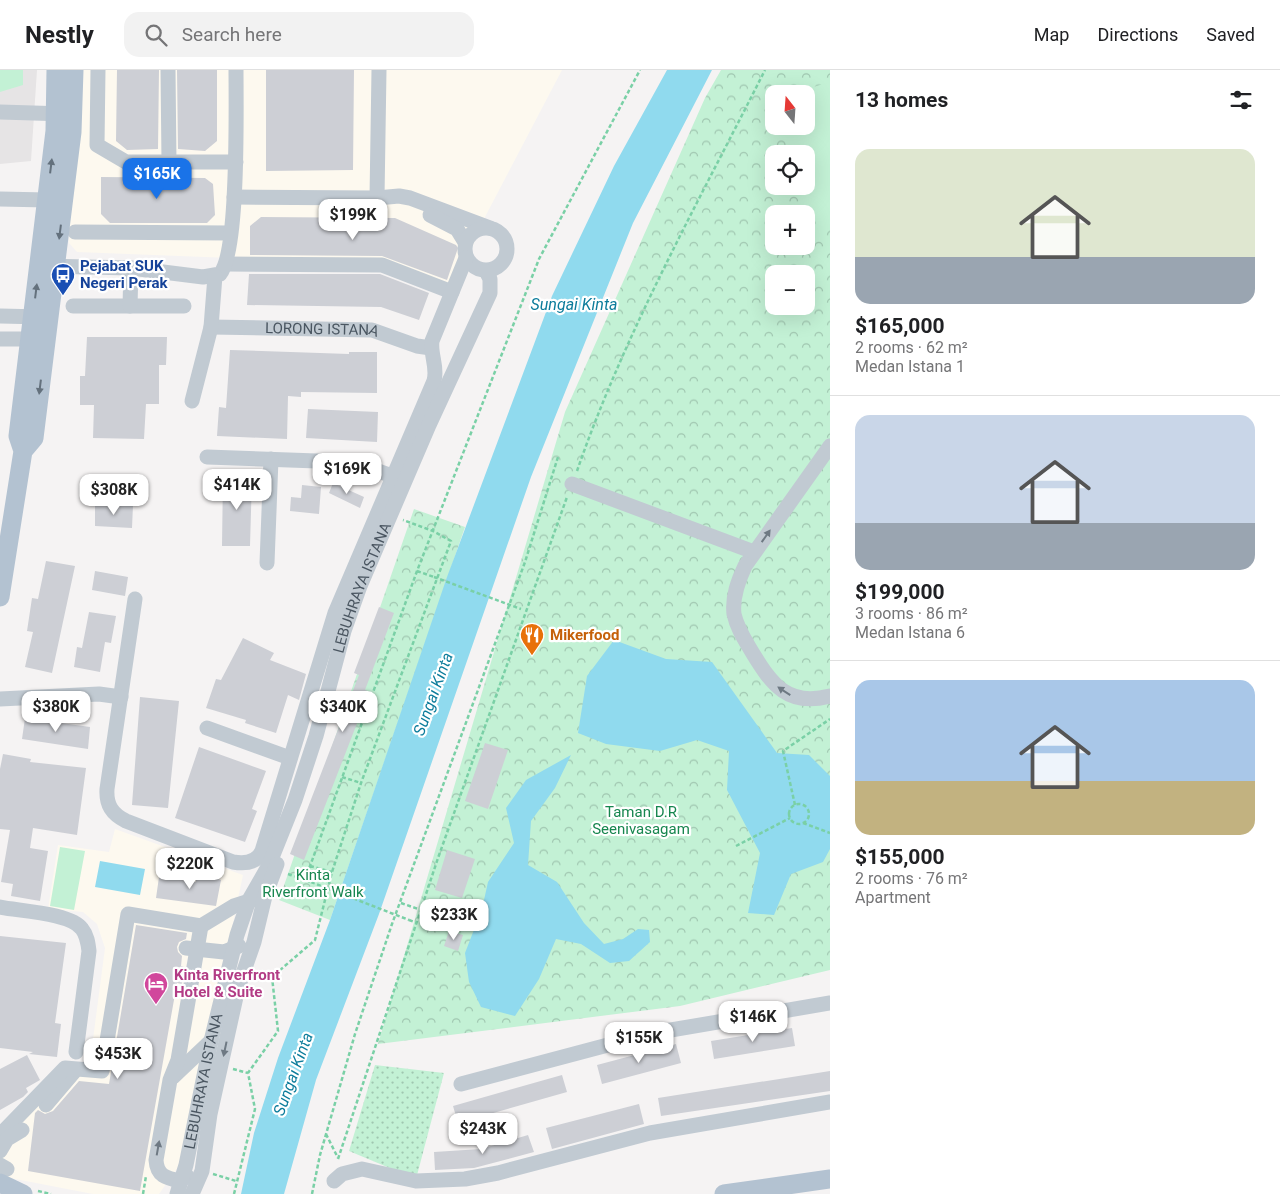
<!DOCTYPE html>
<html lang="en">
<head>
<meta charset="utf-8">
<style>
  body { margin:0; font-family:Roboto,sans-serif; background:#f2f2f2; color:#202124; height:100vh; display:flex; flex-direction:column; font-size:19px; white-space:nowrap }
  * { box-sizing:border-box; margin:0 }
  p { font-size:16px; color:#757577 }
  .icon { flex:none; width:28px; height:28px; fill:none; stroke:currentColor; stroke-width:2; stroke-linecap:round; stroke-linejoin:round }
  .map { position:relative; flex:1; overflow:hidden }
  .side { display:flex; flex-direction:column; background:#fff; width:450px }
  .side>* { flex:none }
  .needle { width:32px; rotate:343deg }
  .tools { position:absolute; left:765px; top:15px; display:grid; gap:10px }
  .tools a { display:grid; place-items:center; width:50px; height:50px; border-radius:10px; background:#fff; box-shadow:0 5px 20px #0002; font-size:25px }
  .price { position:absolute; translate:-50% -42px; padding:0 11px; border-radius:10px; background:#fff; color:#222; font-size:16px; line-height:32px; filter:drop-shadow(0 1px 2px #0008) }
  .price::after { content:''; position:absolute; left:50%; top:30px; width:15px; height:11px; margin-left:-8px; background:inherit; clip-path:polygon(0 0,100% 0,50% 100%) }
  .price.active { background:#1a73e8; color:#fff }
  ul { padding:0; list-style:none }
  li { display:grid; align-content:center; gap:10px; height:265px; padding:0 25px }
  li+li { border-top:1px solid #e0e0e0 }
  li span { display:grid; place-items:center; height:155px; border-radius:15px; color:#555 }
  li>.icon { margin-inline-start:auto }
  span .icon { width:90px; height:90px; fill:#fffc; stroke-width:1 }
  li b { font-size:21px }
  h2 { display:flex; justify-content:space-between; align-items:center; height:60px; padding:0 25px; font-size:21px }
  header { display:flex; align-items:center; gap:30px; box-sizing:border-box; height:70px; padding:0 25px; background:#fff; border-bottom:1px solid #e0e0e0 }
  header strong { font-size:24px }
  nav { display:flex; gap:28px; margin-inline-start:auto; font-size:18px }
  .search { width:350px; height:45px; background:#f2f2f2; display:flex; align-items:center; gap:12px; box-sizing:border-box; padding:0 18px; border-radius:15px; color:#757577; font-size:19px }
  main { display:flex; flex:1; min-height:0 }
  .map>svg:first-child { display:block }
</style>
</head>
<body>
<header>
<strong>Nestly</strong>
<div class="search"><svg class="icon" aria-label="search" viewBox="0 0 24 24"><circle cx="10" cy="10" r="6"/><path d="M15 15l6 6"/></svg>Search here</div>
<nav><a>Map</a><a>Directions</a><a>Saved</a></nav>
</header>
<main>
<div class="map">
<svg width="830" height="1124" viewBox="0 0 830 1124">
  <defs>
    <pattern id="grass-dots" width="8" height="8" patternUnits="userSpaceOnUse" patternTransform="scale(1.25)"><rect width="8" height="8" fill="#c3f1d5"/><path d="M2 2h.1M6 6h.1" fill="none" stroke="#a0c6b0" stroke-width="1.8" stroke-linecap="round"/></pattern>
    <pattern id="park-crowns" width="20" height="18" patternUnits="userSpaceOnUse" patternTransform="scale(1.25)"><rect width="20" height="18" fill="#c3f1d5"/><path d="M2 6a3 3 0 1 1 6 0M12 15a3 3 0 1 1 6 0" fill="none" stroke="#a0c6b0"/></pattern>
  </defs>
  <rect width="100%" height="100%" fill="#f5f3f3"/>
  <path fill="#fdf9ef" d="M 77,0 L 562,0 L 486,145 L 453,223 L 383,194 L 77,182 L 69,173 Z
    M 115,759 L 243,805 L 183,1090 L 159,1124 L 93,1124 L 10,1108 L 0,1102 L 0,1055 L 90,992 L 105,878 L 97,854 L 83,842 L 48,839 L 58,775 L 109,782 Z"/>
  <path fill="#e6e4e5" d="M 0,0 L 37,0 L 31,91 L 0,94 Z"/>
  <path fill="url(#grass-dots)" d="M 375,995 L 444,1003 L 416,1109 L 349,1081 Z"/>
  <path fill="url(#park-crowns)" fill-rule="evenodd" d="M 721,0 L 830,0 L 830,900 L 680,936 L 378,974 L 565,342 L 705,28 ZM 774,24 L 806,24 L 806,56 L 774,56 ZM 774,84 L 806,84 L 806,116 L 774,116 ZM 774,144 L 806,144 L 806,176 L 774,176 ZM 774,204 L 806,204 L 806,236 L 774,236 Z
    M 414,439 L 465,457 L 330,850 L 279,830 Z"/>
  <path fill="#c3f1d5" d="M 0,0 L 23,0 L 23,15 L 0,22 Z
    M 830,12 L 830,158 L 818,161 L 805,116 L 806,84 L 796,84 L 788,56 L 806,56 L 806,24 L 790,24 Z
    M 60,777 L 85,781 L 74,840 L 50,836 Z"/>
  <path fill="#90daee" d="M 667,0 L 712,0 L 633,153 L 531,407 L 379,844 L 316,1010 L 284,1124 L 241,1124 L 254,1063 L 278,988 L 330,850 L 447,507 L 552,226 L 614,96 Z
    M 614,570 L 666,589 L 712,592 L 777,683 L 809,685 L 830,706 L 830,779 L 823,792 L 791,804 L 774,845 L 748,843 L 760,783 L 727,720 L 729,681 L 697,670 L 660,681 L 606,674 L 578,663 L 587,606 Z
    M 571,685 L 555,718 L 531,751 L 528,795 L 557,812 L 584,853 L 604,874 L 623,869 L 638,859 L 649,860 L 650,872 L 629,891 L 610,893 L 581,874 L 556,869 L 539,909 L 515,946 L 481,937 L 469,912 L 465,883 L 482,839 L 488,812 L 514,773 L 506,738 L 526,710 Z
    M 100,791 L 145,799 L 140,825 L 95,817 Z"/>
  <path fill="#cdcfd5" d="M 117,0 L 159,0 L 158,79 L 127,80 L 116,71 Z
    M 177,0 L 217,0 L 217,71 L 205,81 L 178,79 Z
    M 266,0 L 354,0 L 353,100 L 266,101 Z
    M 101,107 L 205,108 L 213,114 L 215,145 L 207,153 L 110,153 L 101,144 Z
    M 261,147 L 395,148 L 456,175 L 458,178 L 447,210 L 382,186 L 250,185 L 250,156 Z
    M 249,204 L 380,204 L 429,223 L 419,250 L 381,237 L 247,235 Z
    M 87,267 L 167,267 L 166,295 L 159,295 L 159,334 L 146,334 L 144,369 L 93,368 L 94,335 L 80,335 L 80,306 L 85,306 Z
    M 230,280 L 349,284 L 349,282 L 377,282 L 377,323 L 301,322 L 301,327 L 288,326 L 287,369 L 217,366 L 219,337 L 226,338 Z
    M 308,339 L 378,342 L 377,372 L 306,368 Z
    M 223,406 L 252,407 L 250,476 L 222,476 Z
    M 333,413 L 364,427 L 360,438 L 329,423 Z
    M 302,415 L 321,417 L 319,444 L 290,441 L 291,427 L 301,428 Z
    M 95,434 L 133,435 L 132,458 L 95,456 Z
    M 46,491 L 75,496 L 52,603 L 25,597 L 33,562 L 27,561 L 32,528 L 38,529 Z
    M 95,501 L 128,507 L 125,526 L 92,520 Z
    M 379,537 L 394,543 L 365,620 L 368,621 L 356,656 L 304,790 L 290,784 L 359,605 L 354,603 Z
    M 89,542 L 116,546 L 111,573 L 105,572 L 100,602 L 74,597 L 77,577 L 82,578 Z
    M 243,568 L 274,583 L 270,590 L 306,604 L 299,630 L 288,625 L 276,663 L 245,653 L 246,650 L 206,638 L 216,609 L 221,610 Z
    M 140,627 L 179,631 L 168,738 L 132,735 Z
    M 25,648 L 90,657 L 88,679 L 22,669 Z
    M 485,673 L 508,680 L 488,739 L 465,731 Z
    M 199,677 L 266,701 L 252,739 L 257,741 L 245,772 L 175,748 Z
    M 3,684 L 31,689 L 30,692 L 86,698 L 77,765 L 33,758 L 30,778 L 48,781 L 40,831 L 11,826 L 13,814 L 1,812 L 10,760 L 0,759 L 0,699 Z
    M 447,780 L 475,789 L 462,828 L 435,820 Z
    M 196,801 L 221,810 L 216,836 L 156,828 L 159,807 L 196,812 Z
    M 136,855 L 187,863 L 186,869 L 179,872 L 177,877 L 178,882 L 182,886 L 181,896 L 184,897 L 182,914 L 177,913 L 140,1121 L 28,1101 L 35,1043 L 38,1040 L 45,1044 L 53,1041 L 79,1011 L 109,1014 Z
    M 449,861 L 463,865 L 458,881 L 444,876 Z
    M 0,866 L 66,873 L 55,953 L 61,954 L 57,987 L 29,984 L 33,982 L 0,978 Z
    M 792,958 L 795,976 L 714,989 L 711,971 Z
    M 676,974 L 681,993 L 602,1014 L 597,995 Z
    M 27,985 L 40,1010 L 26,1018 L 28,1022 L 23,1027 L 0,1040 L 0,999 Z
    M 830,1001 L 830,1021 L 661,1046 L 658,1028 Z
    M 562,1005 L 567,1022 L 458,1053 L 453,1036 Z
    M 639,1034 L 644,1054 L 552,1079 L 546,1058 Z
    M 528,1065 L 534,1082 L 474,1098 L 435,1100 L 434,1082 L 481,1079 Z"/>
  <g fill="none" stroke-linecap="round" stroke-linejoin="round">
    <path stroke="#7ad0a6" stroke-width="2.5" stroke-dasharray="4 2.5" stroke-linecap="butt" d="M 577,401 C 625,262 699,131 765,0
      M 417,501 L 434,507
      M 342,707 L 361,713
      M789 744a10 10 0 1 1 20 0a10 10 0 1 1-20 0Z
      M 795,735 L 783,681 L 830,649
      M 803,753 L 830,763
      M 736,776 L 790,748
      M 310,796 L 332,802
      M 288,804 L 311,812
      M 305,810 L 417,501 L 539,189 L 640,0
      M 401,833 L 421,840
      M 409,850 L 417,853
      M 258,904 L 272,907
      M 233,999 L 248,1003
      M 326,1064 L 338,1088
      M 338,1089 L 438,788 L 567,427
      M 213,1104 L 236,1111
      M 38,1121 L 51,1124
      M 143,1124 L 146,1106
      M 234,1124 L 255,1039 L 248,1003 L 278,961 L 272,907 L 315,870 L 332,802 L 361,713 L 451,471 L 433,461 L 403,450
      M 312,1124 L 320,1085 L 355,964 L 392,854 L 525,492 L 558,387"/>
    <g stroke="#c1cad2" stroke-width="15">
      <path d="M 98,0 L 97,75 L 126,92 L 236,92"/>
      <path d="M 168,0 L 169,92"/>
      <path d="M 0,42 L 66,44"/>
      <path d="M 234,127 L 377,128 L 399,126 L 410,128 L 490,158"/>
      <path d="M 377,128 L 379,0"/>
      <path d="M 0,129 L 47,130"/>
      <path d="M 430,145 L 457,159 L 465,172"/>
      <circle cx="486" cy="179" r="21"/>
      <path d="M 75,162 L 230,163"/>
      <path d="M 226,194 L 382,195 L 452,222"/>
      <path d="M 44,196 L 131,198 L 203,207 L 220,204 C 239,182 236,35 236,0"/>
      <path d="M 73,236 L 184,236"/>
      <path d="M 130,236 L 131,198"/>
      <path d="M 0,246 L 43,247"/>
      <path id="s1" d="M 211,257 L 372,260 L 417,276 L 431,278"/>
      <path d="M 0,269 L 40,269"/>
      <path d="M 192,331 L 211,257 L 215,206"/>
      <path d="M 830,376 L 745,496 C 738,511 732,527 734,544 C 737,558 745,570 752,582 C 772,615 788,637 830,626"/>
      <path d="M 207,387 L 345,392 L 359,394 L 392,406"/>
      <path d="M 572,414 L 754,482"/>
      <path d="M 267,493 L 271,389"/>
      <path d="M 135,529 L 107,719 C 106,735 112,744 126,751 L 233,792 C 245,794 257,793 262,781 L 335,543 L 434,311 C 438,297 430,285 432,271 L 466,188"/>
      <path d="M 0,629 L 99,624 L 121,627"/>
      <path d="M 207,658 L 290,688"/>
      <path d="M 0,837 C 19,841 71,843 82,859 C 87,865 88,873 89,881 L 76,982"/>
      <path d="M 186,878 L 224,882 L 239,876"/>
      <path d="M 173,1007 L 211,971"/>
      <path d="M 461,1014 L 653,963 L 830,933"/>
      <path d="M 46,1035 L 74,1002"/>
      <path d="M 0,1065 L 65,998 L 102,1001 L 128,844 L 201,856 L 234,836 L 265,826"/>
      <path d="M 0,1081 L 7,1069 L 22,1060"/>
      <path d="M 0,1095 L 7,1099"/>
      <path d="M 187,1106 L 180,1111 C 166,1108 157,1106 156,1090 L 170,1010 L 178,990 L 201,856"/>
      <path d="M 334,1111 L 342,1104 L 362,1099 L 416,1111 L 465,1109 L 498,1103 L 650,1063 L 830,1032"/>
      <path id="s2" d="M 177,1124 L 186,1095 L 211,971 L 237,865 L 249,830 L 269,795 L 295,730 L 316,666 L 344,561 L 360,516 L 429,355 L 490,223 L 490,209 L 486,201"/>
      <path d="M 192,1124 L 202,1101 L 210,1044 L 238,918 L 254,872 L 265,826 L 277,794"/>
    </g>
    <path stroke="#b3c2d1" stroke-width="19" d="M 23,381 L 34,368 L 72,62 L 74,0
      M 0,527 L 23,381 L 18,366 L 55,61 L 56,0
      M 0,1113 L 23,1124
      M 724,1124 L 830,1109"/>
    <path stroke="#7ad0a6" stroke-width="2.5" stroke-dasharray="4 2.5" stroke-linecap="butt" d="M 434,507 L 521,539
      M 311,812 L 409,850"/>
  </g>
  <defs><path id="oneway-solid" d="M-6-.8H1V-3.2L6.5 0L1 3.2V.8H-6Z" transform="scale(1.25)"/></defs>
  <g fill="#64717d">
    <use href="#oneway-solid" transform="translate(51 96) rotate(-83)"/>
    <use href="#oneway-solid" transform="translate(60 162) rotate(97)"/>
    <use href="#oneway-solid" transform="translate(36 221) rotate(-83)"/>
    <use href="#oneway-solid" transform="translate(40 317) rotate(97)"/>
  </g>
  <g fill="#6e7983">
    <use href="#oneway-solid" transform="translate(766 466) rotate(-55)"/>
    <use href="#oneway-solid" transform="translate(784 621) rotate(-147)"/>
    <use href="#oneway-solid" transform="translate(225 979) rotate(102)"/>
    <use href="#oneway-solid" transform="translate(158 1078) rotate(-80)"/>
  </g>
  <defs>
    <g id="bus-pin" transform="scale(1.25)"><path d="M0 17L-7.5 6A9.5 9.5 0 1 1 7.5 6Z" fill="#1a4fb4" stroke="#fff"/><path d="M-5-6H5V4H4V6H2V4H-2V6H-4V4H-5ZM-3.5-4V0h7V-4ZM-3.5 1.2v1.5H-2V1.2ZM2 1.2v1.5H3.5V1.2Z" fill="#fff"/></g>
    <g id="restaurant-pin" transform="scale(1.25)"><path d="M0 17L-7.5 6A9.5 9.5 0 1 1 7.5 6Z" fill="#e8710a" stroke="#fff"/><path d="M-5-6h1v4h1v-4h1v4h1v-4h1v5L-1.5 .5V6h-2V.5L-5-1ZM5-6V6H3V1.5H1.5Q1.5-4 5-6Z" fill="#fff"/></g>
    <g id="hotel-pin" transform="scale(1.25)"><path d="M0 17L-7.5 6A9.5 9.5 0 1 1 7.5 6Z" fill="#d1479c" stroke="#fff"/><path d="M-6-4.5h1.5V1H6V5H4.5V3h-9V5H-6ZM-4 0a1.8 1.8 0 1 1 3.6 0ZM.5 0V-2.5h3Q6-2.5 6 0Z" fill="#fff"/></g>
  </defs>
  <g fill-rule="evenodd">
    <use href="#bus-pin" x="63" y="205"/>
    <use href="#restaurant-pin" x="532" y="565"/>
    <use href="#hotel-pin" x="156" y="914"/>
  </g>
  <g text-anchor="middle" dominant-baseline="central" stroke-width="4.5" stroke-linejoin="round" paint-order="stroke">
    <g font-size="15" font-weight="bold" fill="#164399" stroke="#fff" text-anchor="start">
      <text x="80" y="196">Pejabat SUK<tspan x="80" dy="17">Negeri Perak</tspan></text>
    </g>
    <g font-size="15" fill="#4a5661" stroke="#fff">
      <text stroke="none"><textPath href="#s1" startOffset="111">LORONG ISTANA</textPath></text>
      <text stroke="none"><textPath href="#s2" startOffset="636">LEBUHRAYA ISTANA</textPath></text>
      <text stroke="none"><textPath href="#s2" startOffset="116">LEBUHRAYA ISTANA</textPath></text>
    </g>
    <g font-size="15" font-weight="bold" fill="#c56008" stroke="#fff" text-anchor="start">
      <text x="550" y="565">Mikerfood</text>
    </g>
    <g font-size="15" fill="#17864f" stroke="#fff">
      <text x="641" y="742">Taman D.R<tspan x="641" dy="17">Seenivasagam</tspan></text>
      <text x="313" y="805">Kinta<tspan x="313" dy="17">Riverfront Walk</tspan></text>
    </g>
    <g font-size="15" font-weight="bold" fill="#b23c85" stroke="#fff" text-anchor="start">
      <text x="174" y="905">Kinta Riverfront<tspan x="174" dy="17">Hotel &amp; Suite</tspan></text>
    </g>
    <g font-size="16" font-style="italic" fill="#0c7c9b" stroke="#fff">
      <text x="574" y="234">Sungai Kinta</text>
      <text transform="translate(433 624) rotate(-70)">Sungai Kinta</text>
      <text transform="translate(293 1004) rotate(-70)">Sungai Kinta</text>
    </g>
  </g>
</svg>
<div class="tools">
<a><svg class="needle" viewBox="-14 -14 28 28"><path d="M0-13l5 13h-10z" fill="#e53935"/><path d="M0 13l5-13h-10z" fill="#757577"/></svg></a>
<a><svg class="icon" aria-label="locate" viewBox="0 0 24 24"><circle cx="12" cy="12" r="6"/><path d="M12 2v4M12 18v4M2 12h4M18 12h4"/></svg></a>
<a>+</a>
<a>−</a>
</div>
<b class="price active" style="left:157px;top:130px">$165K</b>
<b class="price" style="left:353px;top:171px">$199K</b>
<b class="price" style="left:347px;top:425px">$169K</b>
<b class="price" style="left:237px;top:441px">$414K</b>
<b class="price" style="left:114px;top:446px">$308K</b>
<b class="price" style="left:56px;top:663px">$380K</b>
<b class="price" style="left:343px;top:663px">$340K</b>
<b class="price" style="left:190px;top:820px">$220K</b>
<b class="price" style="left:454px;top:871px">$233K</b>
<b class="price" style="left:753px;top:973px">$146K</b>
<b class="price" style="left:639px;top:994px">$155K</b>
<b class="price" style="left:118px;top:1010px">$453K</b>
<b class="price" style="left:483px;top:1085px">$243K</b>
</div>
<section class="side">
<h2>13 homes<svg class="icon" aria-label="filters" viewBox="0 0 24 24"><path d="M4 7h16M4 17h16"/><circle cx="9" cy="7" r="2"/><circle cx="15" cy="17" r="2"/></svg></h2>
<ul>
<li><span style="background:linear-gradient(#dfe7d0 70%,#9aa5b1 0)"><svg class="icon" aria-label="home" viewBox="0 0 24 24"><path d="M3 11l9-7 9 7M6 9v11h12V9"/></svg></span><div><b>$165,000</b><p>2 rooms · 62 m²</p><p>Medan Istana 1</p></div></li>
<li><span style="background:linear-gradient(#c9d6e8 70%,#9aa5b1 0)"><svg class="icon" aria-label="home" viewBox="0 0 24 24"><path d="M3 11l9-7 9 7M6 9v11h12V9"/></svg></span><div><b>$199,000</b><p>3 rooms · 86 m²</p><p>Medan Istana 6</p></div></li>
<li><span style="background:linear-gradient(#a9c7e8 65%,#c2b280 0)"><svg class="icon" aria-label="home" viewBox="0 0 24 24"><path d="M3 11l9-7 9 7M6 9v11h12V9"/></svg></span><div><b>$155,000</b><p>2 rooms · 76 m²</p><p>Apartment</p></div></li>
</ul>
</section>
</main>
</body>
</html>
